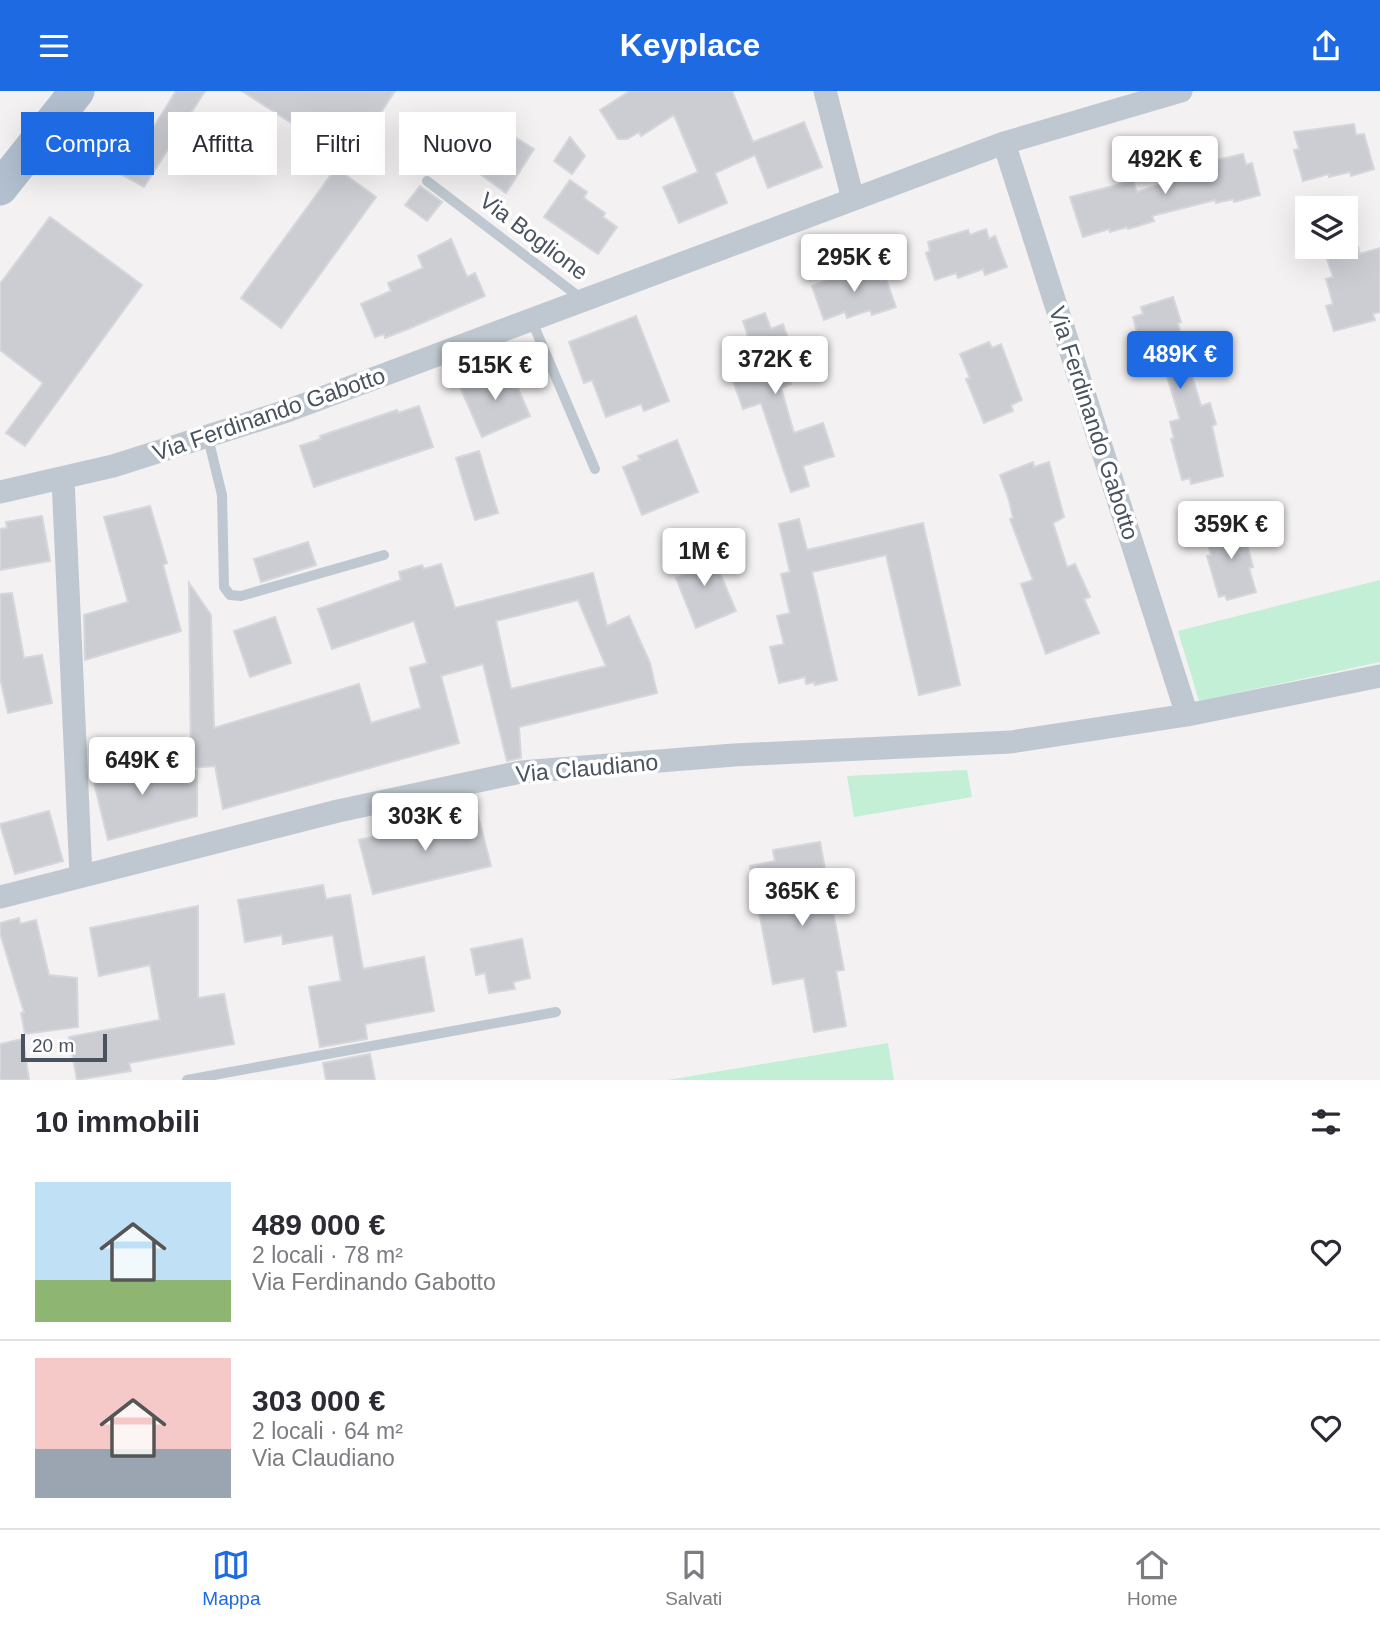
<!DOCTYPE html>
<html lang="it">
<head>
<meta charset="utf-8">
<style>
  body { margin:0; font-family:Arial,sans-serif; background:#f2f2f3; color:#2b2b33; height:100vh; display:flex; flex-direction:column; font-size:26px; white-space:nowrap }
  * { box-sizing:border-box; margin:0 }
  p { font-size:23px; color:#7c7c81 }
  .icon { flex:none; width:38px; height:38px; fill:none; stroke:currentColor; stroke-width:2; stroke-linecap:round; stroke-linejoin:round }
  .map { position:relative; height:989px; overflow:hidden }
  .panel { display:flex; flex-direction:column; background:#fff; flex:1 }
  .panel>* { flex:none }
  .guide { position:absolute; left:21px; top:21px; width:700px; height:63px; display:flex; gap:14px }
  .controls { position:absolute; left:1295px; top:105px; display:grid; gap:14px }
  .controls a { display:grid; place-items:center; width:63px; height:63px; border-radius:0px; background:#fff; box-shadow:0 7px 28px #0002; font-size:35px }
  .scale { position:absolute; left:21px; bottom:18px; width:86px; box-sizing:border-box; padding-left:7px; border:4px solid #49535f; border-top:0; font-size:19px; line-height:24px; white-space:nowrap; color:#49535f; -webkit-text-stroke:5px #fff; paint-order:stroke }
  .price { position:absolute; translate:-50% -60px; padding:0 16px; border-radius:7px; background:#fff; color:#222; font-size:23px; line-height:46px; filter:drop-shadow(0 2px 4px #0008) }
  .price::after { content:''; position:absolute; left:50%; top:42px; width:21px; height:16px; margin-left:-10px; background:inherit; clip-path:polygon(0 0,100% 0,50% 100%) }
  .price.current { background:#1d6ae2; color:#fff }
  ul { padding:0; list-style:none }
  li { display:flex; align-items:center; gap:21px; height:175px; padding:0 35px }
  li+li { border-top:2px solid #e1e1e2 }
  li span { display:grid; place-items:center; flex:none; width:196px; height:140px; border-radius:0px; color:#555 }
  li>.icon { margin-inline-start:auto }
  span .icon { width:84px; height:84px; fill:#fffc; stroke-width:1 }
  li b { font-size:30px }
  h2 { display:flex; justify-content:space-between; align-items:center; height:84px; padding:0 35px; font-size:30px }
  .chip { padding:0 24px; border-radius:0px; background:#fff; box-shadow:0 7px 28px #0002; font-size:24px; line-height:63px }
  .chip.current { background:#1d6ae2; color:#fff }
  header { display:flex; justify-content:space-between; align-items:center; height:91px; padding:0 35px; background:#1d6ae2; color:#fff; font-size:32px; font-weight:700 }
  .tab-bar { display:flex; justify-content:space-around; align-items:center; height:98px; border-top:2px solid #e1e1e2; background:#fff; font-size:19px; color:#7c7c81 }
  .tab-bar a { display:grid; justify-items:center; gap:4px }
  .tab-bar .current { color:#1d6ae2 }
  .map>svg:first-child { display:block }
</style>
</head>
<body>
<header><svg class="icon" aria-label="menu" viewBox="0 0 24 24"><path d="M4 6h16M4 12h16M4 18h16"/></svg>Keyplace<svg class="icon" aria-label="share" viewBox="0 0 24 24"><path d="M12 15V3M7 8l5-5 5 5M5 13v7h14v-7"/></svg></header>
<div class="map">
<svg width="1380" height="989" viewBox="0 0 1380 989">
  <rect width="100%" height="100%" fill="#f3f1f1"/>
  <path fill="#c2efd5" d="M 1380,489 L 1380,571 L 1199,610 L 1178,540 Z
    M 967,679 L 972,706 L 854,726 L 847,685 Z
    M 888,952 L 894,989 L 668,989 Z"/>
  <path fill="#cbcdd3" stroke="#d5d7dc" stroke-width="2" fill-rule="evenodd" d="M 176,0 L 205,0 L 144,96 L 75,58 L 88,33 L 139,60 Z
    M 242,0 L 395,0 L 353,64 L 307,34 L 304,40 Z
    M 630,0 L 732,0 L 753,51 L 804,31 L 822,76 L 768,97 L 755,64 L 715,82 L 727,112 L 679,132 L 663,96 L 698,81 L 674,24 L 641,45 L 639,41 L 627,48 L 618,48 L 600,19 Z
    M 478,23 L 534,58 L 506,102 L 450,61 Z
    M 1354,33 L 1356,44 L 1364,43 L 1374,78 L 1351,85 L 1350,81 L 1329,86 L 1329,83 L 1303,90 L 1294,59 L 1299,58 L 1294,41 Z
    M 570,46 L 585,65 L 572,83 L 554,70 Z
    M 1243,63 L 1246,74 L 1252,72 L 1260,104 L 1234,111 L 1234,108 L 1216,112 L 1215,109 L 1152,125 L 1154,130 L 1128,138 L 1127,136 L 1110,141 L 1109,138 L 1083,146 L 1070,106 L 1133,90 L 1137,101 L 1189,84 L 1186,76 Z
    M 336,77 L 376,106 L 281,237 L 241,207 Z
    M 570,89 L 587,101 L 584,107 L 605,122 L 603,126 L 617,136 L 598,163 L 544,126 Z
    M 420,95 L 442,111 L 427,130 L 405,114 Z
    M 50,126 L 142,194 L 25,355 L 6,342 L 43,292 L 0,259 L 0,193 Z
    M 986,138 L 989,148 L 995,145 L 1007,176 L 985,184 L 983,178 L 958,187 L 956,182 L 935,189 L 926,162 L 930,160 L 928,151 L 968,139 L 970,144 Z
    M 451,148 L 467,186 L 475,182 L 485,205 L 408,238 L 385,247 L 384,243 L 375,246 L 361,213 L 391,200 L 388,192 L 423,177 L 418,165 Z
    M 1358,156 L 1360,163 L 1380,157 L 1380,221 L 1373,223 L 1375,229 L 1334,240 L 1326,215 L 1333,213 L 1326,188 L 1333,186 L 1326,165 Z
    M 876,176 L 881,190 L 886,188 L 896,216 L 872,224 L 870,219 L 847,227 L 845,221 L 824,229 L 812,195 L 855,177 L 857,182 Z
    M 1173,206 L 1181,231 L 1178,232 L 1182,251 L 1201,315 L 1210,312 L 1216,333 L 1212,335 L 1223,385 L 1191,393 L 1190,387 L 1182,389 L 1171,348 L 1174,347 L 1170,331 L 1180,328 L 1166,282 L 1159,284 L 1156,278 L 1147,280 L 1133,226 L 1143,223 L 1141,216 Z
    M 765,222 L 771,238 L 783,233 L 797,273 L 785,278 L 791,293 L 781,297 L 794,342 L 823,332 L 834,365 L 803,375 L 809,395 L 791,401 L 761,312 L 743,318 L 724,264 L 734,260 L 732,251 L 748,245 L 743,230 Z
    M 636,225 L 669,310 L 644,320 L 641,313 L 606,326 L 592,289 L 584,292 L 569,251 Z
    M 989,251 L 992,257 L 1001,253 L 1022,309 L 1011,314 L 1013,320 L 984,332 L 966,288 L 970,287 L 960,263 Z
    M 510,279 L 530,325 L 482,346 L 460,296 L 492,282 L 494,287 Z
    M 419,315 L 433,356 L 314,396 L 300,355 L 321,348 L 320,345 L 397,319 L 398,322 Z
    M 677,349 L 698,401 L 642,424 L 623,376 L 640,369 L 638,365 Z
    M 479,360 L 498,422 L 475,429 L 456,367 Z
    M 1033,371 L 1034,376 L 1049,371 L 1064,426 L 1053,432 L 1067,476 L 1075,473 L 1090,506 L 1084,508 L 1099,542 L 1046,563 L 1021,493 L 1033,489 L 1010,428 L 1013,427 L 1009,409 L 1000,384 Z
    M 150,415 L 167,472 L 163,474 L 181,540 L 85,569 L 84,524 L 128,511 L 104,426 Z
    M 42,425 L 50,470 L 0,479 L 0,438 L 7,437 L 6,431 Z
    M 799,428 L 807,459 L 923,432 L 960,594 L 919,604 L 886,464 L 812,481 L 837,589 L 815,594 L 815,591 L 806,593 L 805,586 L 779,592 L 770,556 L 784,553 L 777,525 L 790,522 L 781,483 L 790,481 L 779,433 Z
    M 1243,429 L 1250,452 L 1247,453 L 1253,476 L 1249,477 L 1256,501 L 1227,509 L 1225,504 L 1219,506 L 1207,465 L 1211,464 L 1206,446 L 1215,443 L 1213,438 Z
    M 308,451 L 316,474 L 261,491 L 254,468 Z
    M 708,454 L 736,520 L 696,537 L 676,487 L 690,481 L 682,462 Z
    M 441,473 L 455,517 L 593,482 L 607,535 L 629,525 L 650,572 L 657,602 L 519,636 L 521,667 L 507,670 L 483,573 L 441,585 L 459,652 L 223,718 L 215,675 L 191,677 L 189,492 L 211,524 L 214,637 L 359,593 L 371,632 L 421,617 L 410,577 L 427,572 L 414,530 L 332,558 L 318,518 L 401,489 L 399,481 L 422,474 L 424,478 ZM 578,509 L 606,575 L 511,598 L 496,530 Z
    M 12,502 L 24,567 L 42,564 L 52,612 L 8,622 L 0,587 L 0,503 Z
    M 275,526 L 291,572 L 250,586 L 234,540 Z
    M 136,663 L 144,692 L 197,678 L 197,725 L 108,749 L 90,675 Z
    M 49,720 L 63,770 L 15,783 L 0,733 Z
    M 477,721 L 491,775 L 373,803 L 359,749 Z
    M 820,751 L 844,879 L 836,880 L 846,935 L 814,941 L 804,887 L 773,893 L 750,775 L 775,770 L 773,759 Z
    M 323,794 L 326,808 L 350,804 L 363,878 L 424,866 L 434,920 L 365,933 L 367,948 L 320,956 L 309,896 L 341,890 L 333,844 L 283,853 L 282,844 L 245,851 L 238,809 Z
    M 198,815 L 198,907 L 224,903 L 234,953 L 129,972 L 131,980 L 77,989 L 69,946 L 160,929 L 150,874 L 99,885 L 90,837 Z
    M 19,827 L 20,833 L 36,829 L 49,884 L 77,887 L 78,936 L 25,943 L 21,922 L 24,921 L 0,842 L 0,832 Z
    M 522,848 L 530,887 L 513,891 L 515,898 L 489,902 L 485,882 L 476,884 L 471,858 Z
    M 23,948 L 29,989 L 0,989 L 0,953 Z
    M 370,963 L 375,989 L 326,989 L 323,972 Z"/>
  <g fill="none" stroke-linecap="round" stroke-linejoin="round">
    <path stroke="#bfc8d0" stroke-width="10" d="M 427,90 L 582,208
      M 531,228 L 595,378
      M 208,347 L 222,404 L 224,496 L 230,504 L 241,505 L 384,464
      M 187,989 L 556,921"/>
    <path stroke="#bfc8d0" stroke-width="23" d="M 825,0 L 853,108
      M 1004,52 L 1187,624
      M 63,388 L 81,785
      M 0,401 L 113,375 L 287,320 L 1004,52 L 1181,0
      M 0,806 L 338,720 L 521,681 L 734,664 L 1011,651 L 1187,624 L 1380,585"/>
    <path stroke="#b2bfcf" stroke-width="35" d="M 0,97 L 77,0"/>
  </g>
  <g text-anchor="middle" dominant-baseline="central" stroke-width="7" stroke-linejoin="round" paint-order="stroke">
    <g font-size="23" fill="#49535f" stroke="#fff">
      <text transform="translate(534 145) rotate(37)">Via Boglione</text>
      <text transform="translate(269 323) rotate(-19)">Via Ferdinando Gabotto</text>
      <text transform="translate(1094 332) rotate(72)">Via Ferdinando Gabotto</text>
      <text transform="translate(587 677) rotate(-5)">Via Claudiano</text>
    </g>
  </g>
</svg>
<div class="controls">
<a><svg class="icon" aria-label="layers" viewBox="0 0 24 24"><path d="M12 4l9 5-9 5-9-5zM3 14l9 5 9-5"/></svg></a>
</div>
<div class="scale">20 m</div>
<b class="price" style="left:1165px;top:105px">492K €</b>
<b class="price" style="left:854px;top:203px">295K €</b>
<b class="price current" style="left:1180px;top:300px">489K €</b>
<b class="price" style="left:775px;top:305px">372K €</b>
<b class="price" style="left:495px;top:311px">515K €</b>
<b class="price" style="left:1231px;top:470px">359K €</b>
<b class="price" style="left:704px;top:497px">1M €</b>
<b class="price" style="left:142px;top:706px">649K €</b>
<b class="price" style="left:425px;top:762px">303K €</b>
<b class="price" style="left:802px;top:837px">365K €</b>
<div class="guide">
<a class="chip current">Compra</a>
<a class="chip">Affitta</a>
<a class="chip">Filtri</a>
<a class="chip">Nuovo</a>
</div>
</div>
<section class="panel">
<h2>10 immobili<svg class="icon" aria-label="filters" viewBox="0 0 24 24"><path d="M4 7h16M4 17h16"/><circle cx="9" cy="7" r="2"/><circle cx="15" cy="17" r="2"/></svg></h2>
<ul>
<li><span style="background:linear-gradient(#bfe0f5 70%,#8fb573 0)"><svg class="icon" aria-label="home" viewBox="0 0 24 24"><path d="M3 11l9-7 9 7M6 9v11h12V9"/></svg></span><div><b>489 000 €</b><p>2 locali · 78 m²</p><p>Via Ferdinando Gabotto</p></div><svg class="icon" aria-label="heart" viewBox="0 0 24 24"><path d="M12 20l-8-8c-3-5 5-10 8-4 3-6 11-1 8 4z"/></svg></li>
<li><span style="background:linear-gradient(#f6c9c9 65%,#9aa5b1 0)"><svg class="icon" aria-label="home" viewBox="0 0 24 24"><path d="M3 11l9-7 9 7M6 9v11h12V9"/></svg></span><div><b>303 000 €</b><p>2 locali · 64 m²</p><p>Via Claudiano</p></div><svg class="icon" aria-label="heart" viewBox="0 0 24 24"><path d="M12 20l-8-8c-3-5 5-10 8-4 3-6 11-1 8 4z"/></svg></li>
</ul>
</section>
<nav class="tab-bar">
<a class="current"><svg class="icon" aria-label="map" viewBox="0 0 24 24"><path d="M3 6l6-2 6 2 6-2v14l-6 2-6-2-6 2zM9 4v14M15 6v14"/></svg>Mappa</a>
<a><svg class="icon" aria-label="saved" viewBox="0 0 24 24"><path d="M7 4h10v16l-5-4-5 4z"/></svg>Salvati</a>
<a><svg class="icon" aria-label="home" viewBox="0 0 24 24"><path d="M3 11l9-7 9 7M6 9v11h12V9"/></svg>Home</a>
</nav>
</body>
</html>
